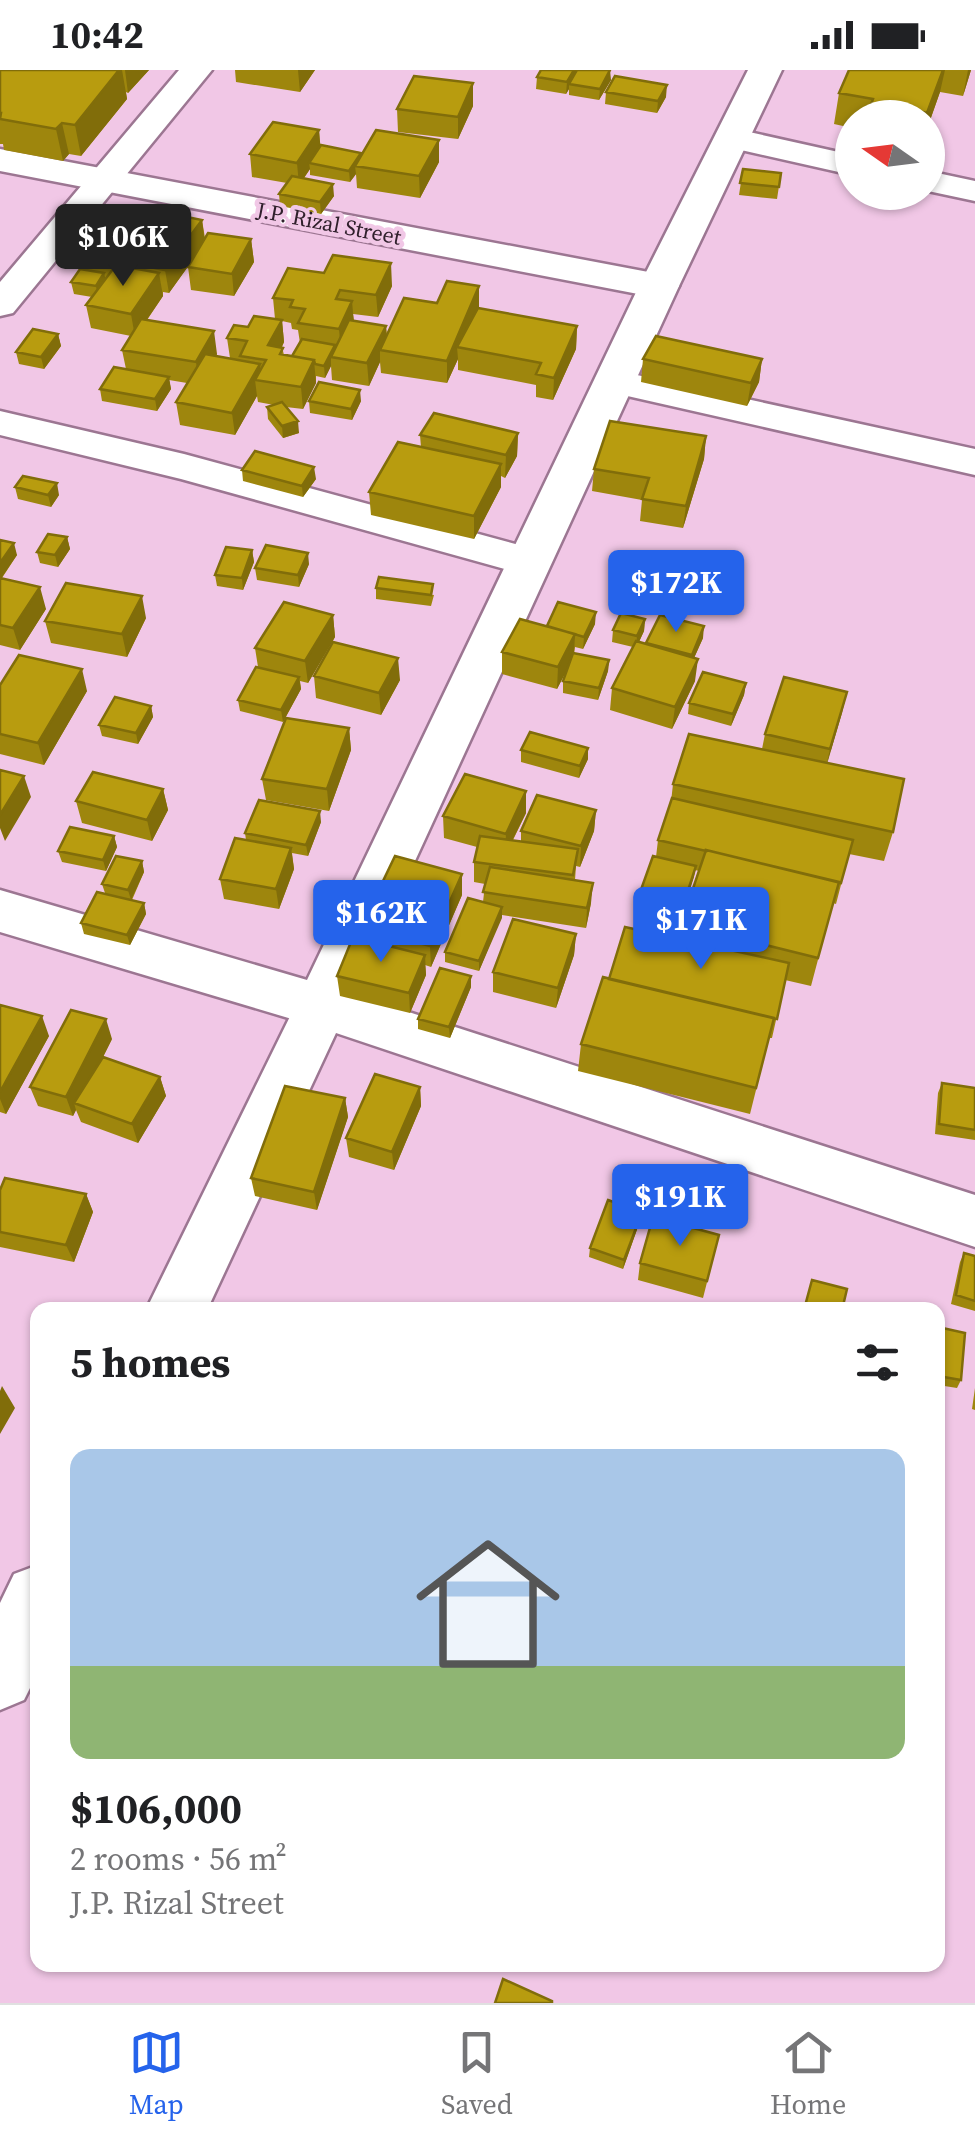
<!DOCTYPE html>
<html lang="en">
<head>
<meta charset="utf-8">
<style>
  body { margin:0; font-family:"Source Serif 4",serif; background:#f2f2f2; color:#202124; height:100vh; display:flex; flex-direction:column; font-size:38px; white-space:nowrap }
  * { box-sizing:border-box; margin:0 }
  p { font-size:32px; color:#757577 }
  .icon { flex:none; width:55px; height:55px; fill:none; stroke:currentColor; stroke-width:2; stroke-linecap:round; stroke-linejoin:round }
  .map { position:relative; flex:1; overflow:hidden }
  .details { position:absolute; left:30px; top:1232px; width:915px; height:670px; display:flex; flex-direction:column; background:#fff; border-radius:20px; box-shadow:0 2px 8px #0004 }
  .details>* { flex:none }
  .needle { width:65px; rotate:284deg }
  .tools { position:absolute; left:835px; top:30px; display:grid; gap:20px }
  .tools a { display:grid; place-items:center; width:110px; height:110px; border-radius:50%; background:#fff; box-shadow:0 2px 8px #0004; font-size:50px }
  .price { position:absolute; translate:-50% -85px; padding:0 22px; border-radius:10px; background:#2563eb; color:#fff; font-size:32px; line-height:65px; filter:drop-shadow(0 2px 5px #0008) }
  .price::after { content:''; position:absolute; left:50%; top:60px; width:30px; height:22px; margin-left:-15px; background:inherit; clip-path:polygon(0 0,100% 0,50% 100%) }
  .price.selected { background:#222; color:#fff }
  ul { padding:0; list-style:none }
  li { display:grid; align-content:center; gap:20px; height:530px; padding:0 40px }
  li+li { border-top:2px solid #e0e0e0 }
  li span { display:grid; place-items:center; height:310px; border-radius:20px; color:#555 }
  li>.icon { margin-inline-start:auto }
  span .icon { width:180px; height:180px; fill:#fffc; stroke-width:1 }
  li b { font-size:42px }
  h2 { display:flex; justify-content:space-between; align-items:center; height:120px; padding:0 40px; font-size:42px }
  .status { display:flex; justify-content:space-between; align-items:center; height:70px; padding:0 50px; background:#fff; direction:ltr }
  .status svg { height:28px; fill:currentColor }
  .tabs { display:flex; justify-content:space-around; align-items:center; height:140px; border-top:2px solid #e0e0e0; background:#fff; font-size:28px; color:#757577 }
  .tabs a { display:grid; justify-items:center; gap:5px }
  .tabs .selected { color:#2563eb }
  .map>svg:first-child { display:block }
</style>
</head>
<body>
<div class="status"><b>10:42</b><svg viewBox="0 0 49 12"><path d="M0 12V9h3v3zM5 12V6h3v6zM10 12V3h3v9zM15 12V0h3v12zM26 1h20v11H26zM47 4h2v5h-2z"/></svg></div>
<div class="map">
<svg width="975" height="1933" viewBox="0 0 975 1933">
  <rect width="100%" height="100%" fill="#f1c7e6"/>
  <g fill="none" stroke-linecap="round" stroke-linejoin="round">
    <g stroke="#9c7692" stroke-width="5">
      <path id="minor" d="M 179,0 L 212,0 L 13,243 L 0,246 L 0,212 Z
        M 731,58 L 852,85 L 852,105 L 719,75 L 715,68 L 719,61 Z
        M 928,101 L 975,111 L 975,131 L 928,121 Z
        M 614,300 L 975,379 L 975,405 L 601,320 L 595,312 L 601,304 Z
        M 0,341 L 184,384 L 530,478 L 544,482 L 550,492 L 544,502 L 530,506 L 181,409 L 0,365 Z"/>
    </g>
    <g stroke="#9c7692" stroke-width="5">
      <path id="tertiary" d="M 0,79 L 659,204 L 673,208 L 679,216 L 673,224 L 659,228 L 0,101 Z
        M 322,914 L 975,1125 L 975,1177 L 336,963 L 207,1240 L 146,1240 L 303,920 Z
        M 38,1495 L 38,1602 L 24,1630 L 0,1640 L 0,1533 L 14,1504 Z"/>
    </g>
    <g stroke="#9c7692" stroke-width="5">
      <path id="secondary" d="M 748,0 L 782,0 L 679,216 L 341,952 L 322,958 L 0,862 L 0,820 L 307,910 L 639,216 Z"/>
    </g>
    <use href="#minor" fill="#fff" fill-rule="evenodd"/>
    <use href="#tertiary" fill="#fff" fill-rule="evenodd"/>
    <use href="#secondary" fill="#fff" fill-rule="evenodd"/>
  </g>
  <path fill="#9e860d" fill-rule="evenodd" d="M 0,0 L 149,0 L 128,23 L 126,22 L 127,29 L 81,86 L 69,84 L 63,91 L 4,80 L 3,74 L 0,74 Z
    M 235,0 L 315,0 L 300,22 L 236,12 Z
    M 849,0 L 971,0 L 963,26 L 940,22 L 928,56 L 928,48 L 852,48 L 852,58 L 834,54 L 839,23 Z
    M 537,7 L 611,10 L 599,30 L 569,25 L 569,19 L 566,24 L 536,19 Z
    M 606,22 L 666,27 L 657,43 L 605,34 Z
    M 473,36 L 458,69 L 398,62 L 397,39 Z
    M 319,60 L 320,77 L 439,92 L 420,128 L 357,118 L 356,104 L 350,112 L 310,105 L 310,99 L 304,108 L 334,126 L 321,144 L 280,136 L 279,124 L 287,113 L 252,107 L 250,84 Z
    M 743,99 L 781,103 L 777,129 L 739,125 Z
    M 135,149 L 202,150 L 205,168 L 251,169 L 254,192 L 234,226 L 191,220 L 188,197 L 189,195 L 169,223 L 163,222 L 163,226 L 147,250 L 217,284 L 216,286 L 230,288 L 227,268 L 248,257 L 275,249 L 273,228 L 288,198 L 392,216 L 378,247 L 353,244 L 354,251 L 386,256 L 387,265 L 437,233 L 479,216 L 479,238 L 577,256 L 576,279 L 553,330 L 536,327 L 536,315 L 458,300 L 458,289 L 447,313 L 381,303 L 380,292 L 369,316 L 332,310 L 331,296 L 325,308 L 316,306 L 316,313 L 303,339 L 286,337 L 299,363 L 283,368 L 268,349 L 267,337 L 274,335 L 258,332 L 257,326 L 235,365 L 180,355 L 176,332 L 187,313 L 169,310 L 171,319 L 157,341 L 102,331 L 100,319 L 126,299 L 122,280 L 131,266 L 91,258 L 86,235 L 92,227 L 74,224 L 71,212 L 88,200 L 85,184 ZM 282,251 L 291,253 L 292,259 L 298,260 L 300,273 L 292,286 L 284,285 L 282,277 L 284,272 Z
    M 58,264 L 61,276 L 44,299 L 19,294 L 16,282 Z
    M 643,289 L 762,289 L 759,312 L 747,336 L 641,312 Z
    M 309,331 L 361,331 L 352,350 L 310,343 Z
    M 518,363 L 517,386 L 505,408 L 501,406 L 501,417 L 474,469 L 371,445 L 369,422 L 421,377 L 420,365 Z
    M 706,366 L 704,389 L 683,458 L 640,451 L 642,430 L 592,421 L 594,399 Z
    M 242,400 L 316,409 L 303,427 L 243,411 Z
    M 15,417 L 59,425 L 51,437 L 18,429 Z
    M 67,467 L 70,479 L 58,497 L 40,493 L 37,482 Z
    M 0,470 L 17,485 L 2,508 L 46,539 L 20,580 L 0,575 Z
    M 252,480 L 254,492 L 243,520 L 217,516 L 215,505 Z
    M 309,494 L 299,517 L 257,510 L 255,498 Z
    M 376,518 L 434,525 L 431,536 L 376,529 Z
    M 333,545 L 335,567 L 308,613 L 300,611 L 301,619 L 283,652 L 240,641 L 238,630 L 258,597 L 255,578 Z
    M 146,548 L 127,587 L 51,573 L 45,551 Z
    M 645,549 L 644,561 L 639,572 L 646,574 L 703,568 L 694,588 L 695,611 L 672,659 L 610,640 L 612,618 L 633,577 L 612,572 L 613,560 Z
    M 595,554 L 583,579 L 575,577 L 574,583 L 609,590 L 608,601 L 598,630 L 563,623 L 563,611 L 569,596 L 557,619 L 502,604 L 502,582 L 547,556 Z
    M 314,606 L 400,610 L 381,645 L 316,628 Z
    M 746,613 L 744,625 L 731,656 L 688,644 L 689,633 Z
    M 0,615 L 87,621 L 44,695 L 0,684 Z
    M 847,622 L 827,693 L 893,762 L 884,791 L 849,784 L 836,834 L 833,833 L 811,916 L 785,910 L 772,968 L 769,968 L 750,1044 L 578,1001 L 581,974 L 609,909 L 679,869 L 681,854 L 699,801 L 695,800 L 680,850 L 637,839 L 638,828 L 656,787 L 658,770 L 671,732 L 673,714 L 762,679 L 765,664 Z
    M 151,636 L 153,647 L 138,674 L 102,666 L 99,655 Z
    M 349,658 L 351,680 L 329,741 L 266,730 L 262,709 Z
    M 588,678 L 588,689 L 579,708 L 521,692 L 521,680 Z
    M 163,719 L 168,740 L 152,771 L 82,753 L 76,731 Z
    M 596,740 L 594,761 L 580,797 L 576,796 L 575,810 L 591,833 L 586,858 L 502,845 L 479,901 L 445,892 L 445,882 L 483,832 L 485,814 L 474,812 L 474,792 L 477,777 L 444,768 L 443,746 L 526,743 L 513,770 L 521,771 L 521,761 Z
    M 321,752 L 308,786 L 292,783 L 294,799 L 279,839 L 224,829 L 220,809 L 246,770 L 245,763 Z
    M 114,766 L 117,777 L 106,801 L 62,792 L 58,781 Z
    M 142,791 L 144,802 L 132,830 L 144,833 L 146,844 L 130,875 L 84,864 L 81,853 L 105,823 L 102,814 Z
    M 462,825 L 431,897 L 425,895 L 426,905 L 410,943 L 340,926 L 337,906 L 363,870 L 361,857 Z
    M 576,864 L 574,885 L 556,938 L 493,922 L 493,902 Z
    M 471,906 L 471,917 L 450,968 L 418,959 L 418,949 Z
    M 0,935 L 49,966 L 6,1044 L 0,1042 Z
    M 112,969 L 103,987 L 160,1007 L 166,1026 L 138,1073 L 81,1052 L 76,1040 L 73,1046 L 38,1036 L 30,1017 Z
    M 942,1013 L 975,1018 L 975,1070 L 935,1064 L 938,1023 Z
    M 420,1017 L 421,1036 L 394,1100 L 349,1087 L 346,1068 Z
    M 345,1028 L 348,1047 L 317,1140 L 255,1126 L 251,1108 Z
    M 0,1120 L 86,1124 L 93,1142 L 74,1192 L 0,1177 Z
    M 640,1151 L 623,1199 L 589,1187 L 590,1178 Z
    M 719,1165 L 703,1228 L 638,1210 L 640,1193 Z
    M 964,1183 L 975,1186 L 975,1241 L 951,1234 L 960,1192 Z
    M 938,1257 L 961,1310 L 957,1318 L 938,1315 Z
    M 975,1318 L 975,1340 L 972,1339 Z"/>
  <path fill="#816d0a" d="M 119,0 L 122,0 L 127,29 L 81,86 L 75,55 Z
    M 125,0 L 149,0 L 128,23 Z
    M 298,0 L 315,0 L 300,22 Z
    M 574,0 L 578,0 L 569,14 L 569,19 L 566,24 L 567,12 Z
    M 610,0 L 611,10 L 599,30 L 600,19 Z
    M 943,0 L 945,0 L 940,22 L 928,56 L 927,43 Z
    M 968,0 L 971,0 L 963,26 Z
    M 473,13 L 473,36 L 458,69 L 458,47 Z
    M 667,15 L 666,27 L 657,43 L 658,31 Z
    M 62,53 L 69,84 L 63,91 L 56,59 Z
    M 319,60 L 321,83 L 309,93 L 310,99 L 299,115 L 297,93 Z
    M 439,70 L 439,92 L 420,128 L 419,106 Z
    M 361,83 L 355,96 L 356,104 L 350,112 L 349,101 Z
    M 333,114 L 334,126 L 321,144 L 320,132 Z
    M 202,150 L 205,173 L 169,223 L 165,200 Z
    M 251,169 L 254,192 L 234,226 L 232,204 Z
    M 391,193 L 392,216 L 378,247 L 376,225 Z
    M 104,203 L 107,215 L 98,228 L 96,216 Z
    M 159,203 L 163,226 L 135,267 L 131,244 Z
    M 479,216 L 479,239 L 457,277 L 458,289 L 447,313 L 447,291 Z
    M 352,231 L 354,254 L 341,282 L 339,259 Z
    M 282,250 L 284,272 L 271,298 L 268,275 Z
    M 386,256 L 387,279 L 380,280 L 380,292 L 369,316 L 367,293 Z
    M 577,256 L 576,279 L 553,330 L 554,308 Z
    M 214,261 L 217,284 L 199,315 L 196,292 Z
    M 58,264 L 61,276 L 44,299 L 41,287 Z
    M 335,275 L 336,287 L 331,287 L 331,296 L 325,308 L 324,296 Z
    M 762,289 L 759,312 L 747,336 L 751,313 Z
    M 314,290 L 316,313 L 303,339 L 301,317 Z
    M 260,294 L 262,311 L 255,310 L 257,326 L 235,365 L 232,343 Z
    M 169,307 L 171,319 L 157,341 L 155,329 Z
    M 360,320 L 361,331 L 352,350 L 351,339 Z
    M 298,351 L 299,363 L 283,368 L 282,356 Z
    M 518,363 L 517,386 L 505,408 L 506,385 Z
    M 706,366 L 704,389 L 683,458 L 686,436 Z
    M 501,394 L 501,417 L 474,469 L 474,446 Z
    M 314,397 L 316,409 L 303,427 L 302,416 Z
    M 57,413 L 59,425 L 51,437 L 48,425 Z
    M 67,467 L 70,479 L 58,497 L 55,485 Z
    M 14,473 L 17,485 L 0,510 L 0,493 Z
    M 252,480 L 254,492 L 243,520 L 242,508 Z
    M 308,483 L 309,494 L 299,517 L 298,505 Z
    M 40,517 L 46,539 L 20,580 L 13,558 Z
    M 142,526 L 146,548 L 127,587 L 122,564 Z
    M 596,542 L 595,554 L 583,579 L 584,567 Z
    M 333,545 L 335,567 L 308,613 L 305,591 Z
    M 645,549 L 644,561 L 636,578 L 637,566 Z
    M 704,556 L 703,568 L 690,597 L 692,585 Z
    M 575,564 L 574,586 L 557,619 L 558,597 Z
    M 398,588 L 400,610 L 381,645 L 379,623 Z
    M 698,589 L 695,611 L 672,659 L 675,637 Z
    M 609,590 L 608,601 L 598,630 L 599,618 Z
    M 82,599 L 87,621 L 44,695 L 38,673 Z
    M 299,607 L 301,619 L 283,652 L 281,640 Z
    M 746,613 L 744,625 L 731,656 L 733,644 Z
    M 847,622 L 842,643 L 825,701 L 830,679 Z
    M 151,636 L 153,647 L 138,674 L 136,663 Z
    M 349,658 L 351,680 L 329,741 L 327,719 Z
    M 588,678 L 588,689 L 579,708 L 580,696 Z
    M 24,706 L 31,727 L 5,771 L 0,758 L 0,745 Z
    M 163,719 L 168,740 L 152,771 L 147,750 Z
    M 526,721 L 526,743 L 505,785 L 506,764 Z
    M 596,740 L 594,761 L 580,797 L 581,776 Z
    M 320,741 L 321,752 L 308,786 L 306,775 Z
    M 114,766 L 117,777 L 106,801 L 103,790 Z
    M 291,778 L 294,799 L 279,839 L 276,819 Z
    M 142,791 L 144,802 L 131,830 L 128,820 Z
    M 696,796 L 694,807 L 680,850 L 682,839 Z
    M 462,804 L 462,825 L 431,897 L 430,876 Z
    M 593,813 L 591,833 L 586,858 L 587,838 Z
    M 144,833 L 146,844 L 130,875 L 127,865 Z
    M 502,837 L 502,848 L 479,901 L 479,891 Z
    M 576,864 L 574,885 L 556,938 L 558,918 Z
    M 425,885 L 426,905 L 410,943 L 409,923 Z
    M 471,906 L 471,917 L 450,968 L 449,957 Z
    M 42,946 L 49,966 L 6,1044 L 0,1029 L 0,1022 Z
    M 106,949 L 112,969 L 79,1035 L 74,1033 L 76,1040 L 73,1046 L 66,1027 Z
    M 160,1007 L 166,1026 L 138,1073 L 132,1054 Z
    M 420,1017 L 421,1036 L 394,1100 L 392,1082 Z
    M 345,1028 L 348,1047 L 317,1140 L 314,1122 Z
    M 86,1124 L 93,1142 L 74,1192 L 66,1175 Z
    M 642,1142 L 640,1151 L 623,1199 L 624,1190 Z
    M 2,1316 L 15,1338 L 0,1364 L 0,1321 Z"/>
  <path fill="#b89c0f" stroke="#816d0a" stroke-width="2.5" d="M 0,0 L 119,0 L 75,55 L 62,53 L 56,59 L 0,49 L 1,43 L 0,43 Z
    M 541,0 L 574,0 L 567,12 L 537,7 Z
    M 577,0 L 610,0 L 600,19 L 569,14 Z
    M 849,0 L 943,0 L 927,43 L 914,40 L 911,48 L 867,46 L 873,29 L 839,23 Z
    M 414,6 L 473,13 L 458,47 L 397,39 Z
    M 615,6 L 667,15 L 658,31 L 606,22 Z
    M 273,52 L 319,60 L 297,93 L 250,84 Z
    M 376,60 L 439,70 L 419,106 L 355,96 Z
    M 321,75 L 361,83 L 349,101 L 309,93 Z
    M 743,99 L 781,103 L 779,117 L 740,113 Z
    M 292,106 L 333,114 L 320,132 L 279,124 Z
    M 143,138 L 202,150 L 165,200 L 85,184 L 115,146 L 135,149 Z
    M 208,163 L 251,169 L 232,204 L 188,197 Z
    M 333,185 L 391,193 L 376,225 L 340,220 L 336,229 L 352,231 L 339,259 L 298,253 L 305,239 L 290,237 L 293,230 L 273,228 L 288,198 L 324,203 Z
    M 116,195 L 159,203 L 131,244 L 86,235 Z
    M 80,199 L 104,203 L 96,216 L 71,212 Z
    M 447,211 L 479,216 L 447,291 L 380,280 L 404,228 L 437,233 Z
    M 478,238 L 577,256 L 554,308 L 536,304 L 541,293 L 457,277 Z
    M 254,246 L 282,250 L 268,275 L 283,278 L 280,284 L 314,290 L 301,317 L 255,310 L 266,290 L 240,286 L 247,271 L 227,268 L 234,255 L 248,257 Z
    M 141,249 L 214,261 L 196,292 L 122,280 Z
    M 349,250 L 386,256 L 367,293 L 331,287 Z
    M 33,259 L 58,264 L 41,287 L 16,282 Z
    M 656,266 L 762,289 L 751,313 L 643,289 Z
    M 302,269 L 335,275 L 324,296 L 315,294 L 314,290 L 292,286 Z
    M 205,284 L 260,294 L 232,343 L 176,332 Z
    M 114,297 L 169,307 L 155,329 L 100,319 Z
    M 319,312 L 360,320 L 351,339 L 309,331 Z
    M 282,332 L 298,351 L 282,356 L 267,337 Z
    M 434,343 L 518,363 L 506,385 L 420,365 Z
    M 610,351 L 706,366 L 686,436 L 642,429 L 649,408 L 594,399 Z
    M 398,372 L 501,394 L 474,446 L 369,422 Z
    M 255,381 L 314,397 L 302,416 L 242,400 Z
    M 23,406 L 57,413 L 48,425 L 15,417 Z
    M 48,464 L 67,467 L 55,485 L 37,482 Z
    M 0,470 L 14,473 L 0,493 Z
    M 266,475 L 308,483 L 298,505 L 255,498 Z
    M 226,477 L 252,480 L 242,508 L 215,505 Z
    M 379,507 L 433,514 L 431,525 L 376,518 Z
    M 0,508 L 40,517 L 13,558 L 0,555 Z
    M 66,513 L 142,526 L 122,564 L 45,551 Z
    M 284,532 L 333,545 L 305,591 L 255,578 Z
    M 558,532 L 596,542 L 584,567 L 547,556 Z
    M 621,543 L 645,549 L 637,566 L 613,560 Z
    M 660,545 L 704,556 L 692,585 L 646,573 Z
    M 520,549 L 575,564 L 558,597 L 502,582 Z
    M 636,571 L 698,589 L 675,637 L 612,618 Z
    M 333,572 L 398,588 L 379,623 L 314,606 Z
    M 573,583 L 609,590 L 599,618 L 563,611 Z
    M 19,585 L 82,599 L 38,673 L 0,664 L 0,615 Z
    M 256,597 L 299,607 L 281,640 L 238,630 Z
    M 703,602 L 746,613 L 733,644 L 689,633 Z
    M 784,607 L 847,622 L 830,679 L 765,664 Z
    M 115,627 L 151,636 L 136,663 L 99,655 Z
    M 286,648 L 349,658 L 327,719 L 262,709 Z
    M 530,662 L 588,678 L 580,696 L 521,680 Z
    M 689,664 L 904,709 L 893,762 L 673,714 Z
    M 0,700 L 24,706 L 0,745 Z
    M 93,702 L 163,719 L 147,750 L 76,731 Z
    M 465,704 L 526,721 L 506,764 L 443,746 Z
    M 537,725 L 596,740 L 581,776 L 521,761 Z
    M 672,728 L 853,770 L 841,813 L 706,780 L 706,781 L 658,770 Z
    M 259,730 L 320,741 L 306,775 L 245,763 Z
    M 70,757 L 114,766 L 103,790 L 58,781 Z
    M 480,766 L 578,779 L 573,805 L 474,792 Z
    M 235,768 L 291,778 L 276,819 L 220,809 Z
    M 706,780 L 839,812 L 818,888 L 681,854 Z
    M 116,786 L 142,791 L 128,820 L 102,814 Z
    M 395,786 L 462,804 L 430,876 L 361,857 Z
    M 653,786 L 696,796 L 682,839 L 638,828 Z
    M 490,797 L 593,813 L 587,838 L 483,822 Z
    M 97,822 L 144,833 L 127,865 L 81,853 Z
    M 468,828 L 502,837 L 479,891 L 445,882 Z
    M 513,849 L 576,864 L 558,918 L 493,902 Z
    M 625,857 L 789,893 L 777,949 L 609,909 Z
    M 353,867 L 425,885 L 409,923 L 337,906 Z
    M 440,898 L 471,906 L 449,957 L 418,949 Z
    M 603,907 L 774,948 L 756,1018 L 581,974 Z
    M 0,935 L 42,946 L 0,1022 Z
    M 71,940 L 106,949 L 66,1027 L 30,1017 Z
    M 103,987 L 160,1007 L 132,1054 L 74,1033 Z
    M 375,1004 L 420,1017 L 392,1082 L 346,1068 Z
    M 942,1013 L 975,1018 L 975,1060 L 939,1054 Z
    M 285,1016 L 345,1028 L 314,1122 L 251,1108 Z
    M 5,1108 L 86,1124 L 66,1175 L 0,1162 L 0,1120 Z
    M 608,1130 L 642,1142 L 624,1190 L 590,1178 Z
    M 653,1147 L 719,1165 L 707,1211 L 640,1193 Z
    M 964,1183 L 975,1186 L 975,1231 L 956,1225 Z
    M 812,1210 L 847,1219 L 842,1240 L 819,1240 L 805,1236 Z
    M 938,1257 L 965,1263 L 961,1310 L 938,1306 Z
    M 503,1909 L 552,1931 L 552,1933 L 495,1933 Z"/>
  <g text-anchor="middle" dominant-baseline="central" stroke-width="9" stroke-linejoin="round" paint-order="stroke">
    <g font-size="22" fill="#30202c" stroke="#f1c7e6">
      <text transform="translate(329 153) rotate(11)">J.P. Rizal Street</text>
    </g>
  </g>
</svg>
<div class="tools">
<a><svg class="needle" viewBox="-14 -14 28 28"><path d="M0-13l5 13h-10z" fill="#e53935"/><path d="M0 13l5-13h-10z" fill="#757577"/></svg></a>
</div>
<b class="price selected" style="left:123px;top:219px">$106K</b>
<b class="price" style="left:676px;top:565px">$172K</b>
<b class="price" style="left:381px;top:895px">$162K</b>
<b class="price" style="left:701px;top:902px">$171K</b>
<b class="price" style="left:680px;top:1179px">$191K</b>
<section class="details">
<h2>5 homes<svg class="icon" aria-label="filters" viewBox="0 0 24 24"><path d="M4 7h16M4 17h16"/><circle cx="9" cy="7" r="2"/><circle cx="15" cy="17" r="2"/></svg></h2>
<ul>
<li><span style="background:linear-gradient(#a9c7e8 70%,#8fb573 0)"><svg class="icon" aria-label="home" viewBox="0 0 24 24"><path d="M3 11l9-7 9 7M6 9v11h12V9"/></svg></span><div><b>$106,000</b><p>2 rooms · 56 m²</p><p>J.P. Rizal Street</p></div></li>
</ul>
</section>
</div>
<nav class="tabs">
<a class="selected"><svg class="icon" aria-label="map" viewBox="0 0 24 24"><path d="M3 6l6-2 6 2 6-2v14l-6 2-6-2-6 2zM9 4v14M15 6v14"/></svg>Map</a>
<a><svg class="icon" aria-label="saved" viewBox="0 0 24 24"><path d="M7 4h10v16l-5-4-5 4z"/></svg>Saved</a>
<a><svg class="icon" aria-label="home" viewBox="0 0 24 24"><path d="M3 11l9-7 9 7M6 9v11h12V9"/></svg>Home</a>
</nav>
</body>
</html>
